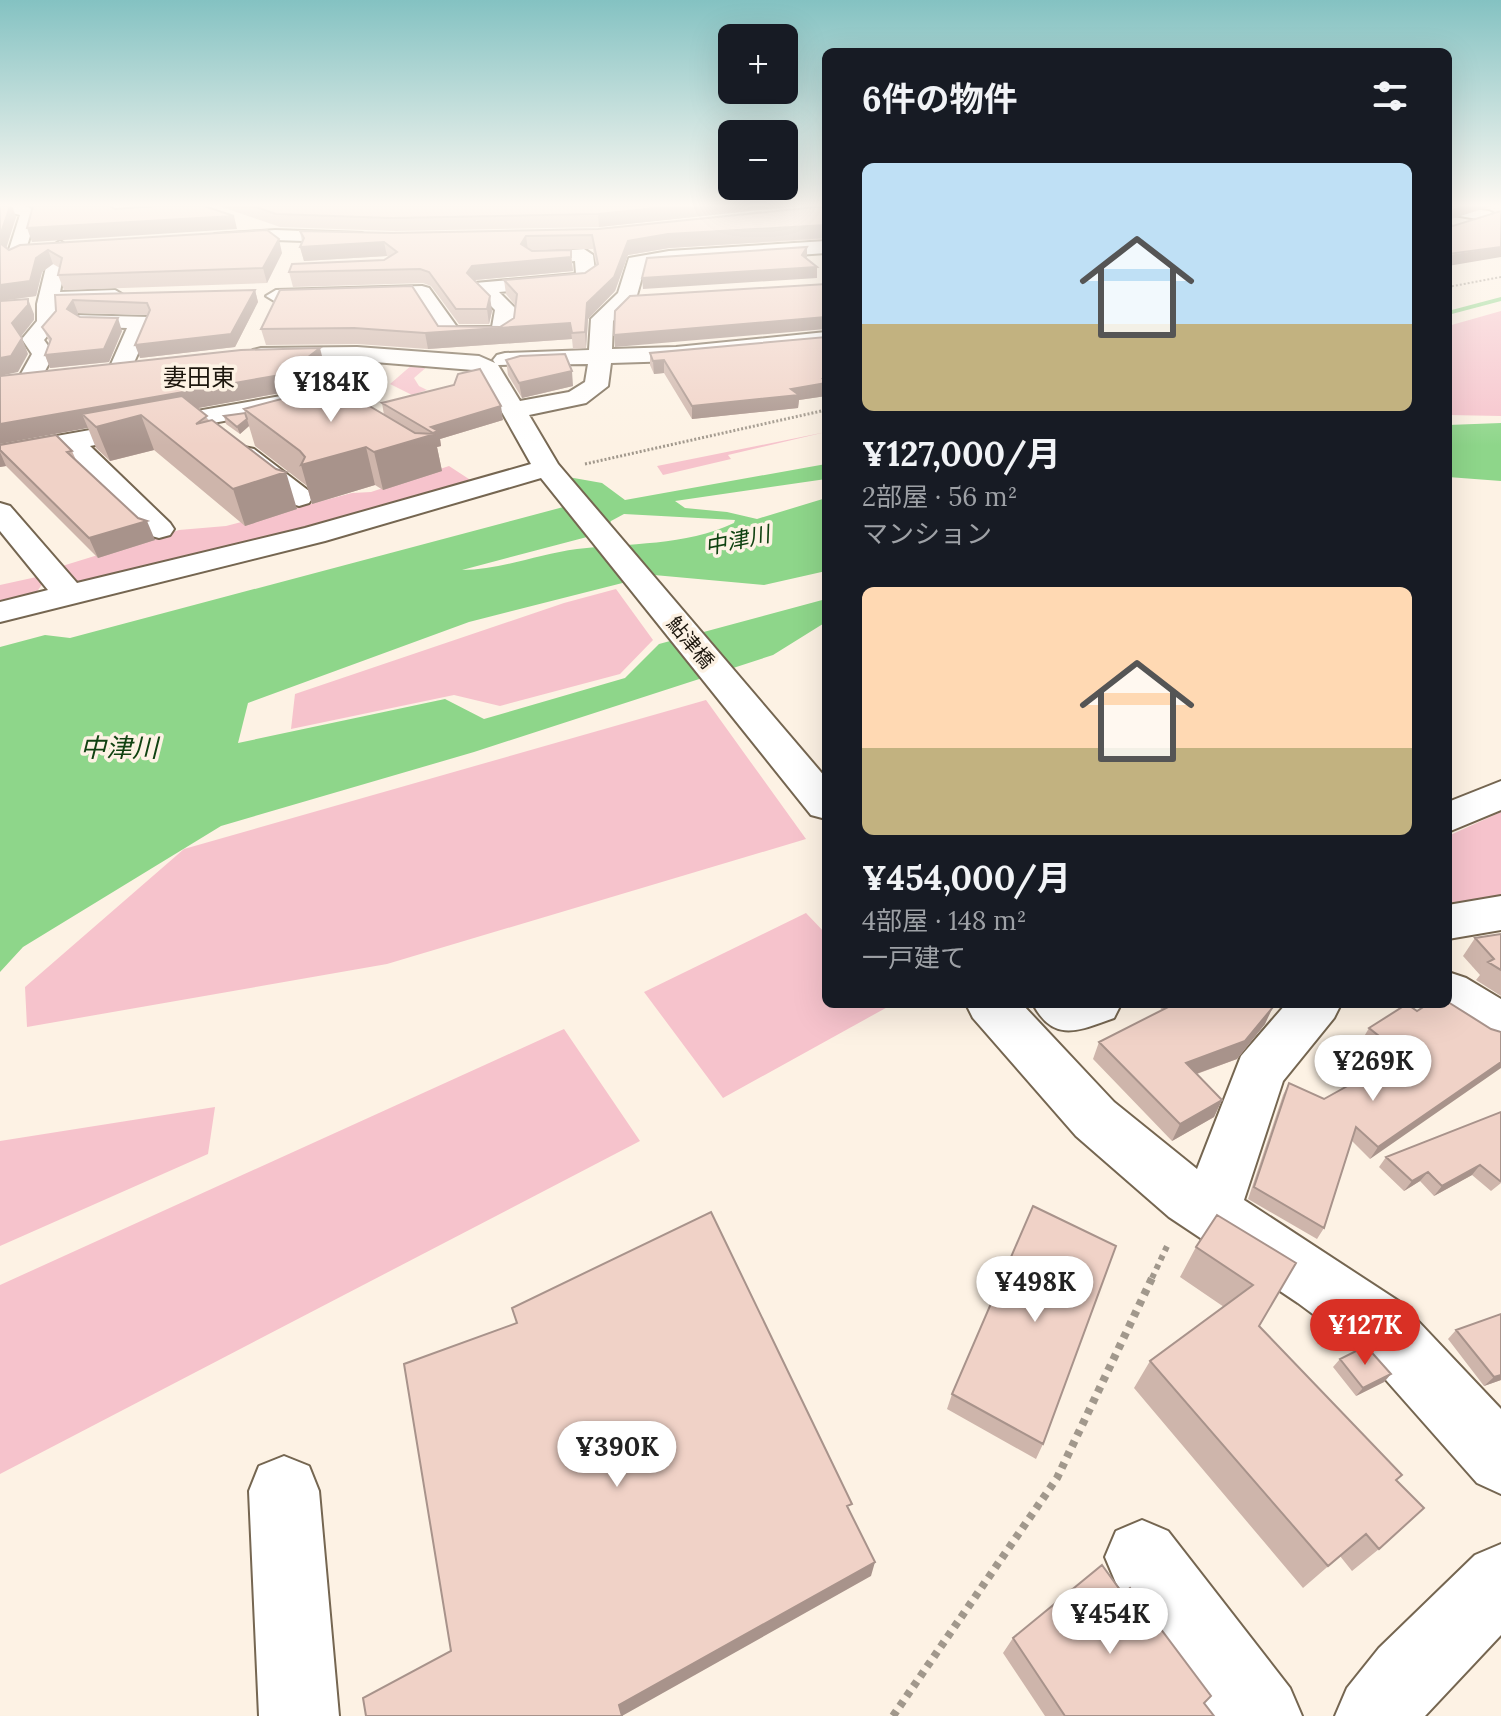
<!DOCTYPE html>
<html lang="ja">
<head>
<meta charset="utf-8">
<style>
  body { margin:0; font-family:Lora,"Noto Sans JP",serif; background:#242831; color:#f1f3f6; height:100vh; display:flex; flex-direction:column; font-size:30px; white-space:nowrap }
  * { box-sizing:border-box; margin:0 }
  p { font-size:26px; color:#9ea1a6 }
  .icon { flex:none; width:44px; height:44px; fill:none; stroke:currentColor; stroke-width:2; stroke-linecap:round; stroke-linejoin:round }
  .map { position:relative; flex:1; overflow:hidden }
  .sheet { position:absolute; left:822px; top:48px; width:630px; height:960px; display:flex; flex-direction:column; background:#171b24; border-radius:12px; box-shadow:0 8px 32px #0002 }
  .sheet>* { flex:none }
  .controls { position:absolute; left:718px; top:24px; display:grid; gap:16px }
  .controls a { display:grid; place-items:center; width:80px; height:80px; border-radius:12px; background:#171b24; box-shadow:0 8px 32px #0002; font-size:40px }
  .price { position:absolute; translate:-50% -68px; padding:0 18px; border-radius:28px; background:#fff; color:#222; font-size:26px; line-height:52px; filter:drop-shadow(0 2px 4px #0008) }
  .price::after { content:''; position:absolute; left:50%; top:48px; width:24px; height:18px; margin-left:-12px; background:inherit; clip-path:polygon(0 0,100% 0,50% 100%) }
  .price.on { background:#d93025; color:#fff }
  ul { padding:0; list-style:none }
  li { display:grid; align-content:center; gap:16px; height:424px; padding:0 40px }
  li span { display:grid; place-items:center; height:248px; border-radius:12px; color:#555 }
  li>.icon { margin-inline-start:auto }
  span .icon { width:144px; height:144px; fill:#fffc; stroke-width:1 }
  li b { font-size:34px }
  h2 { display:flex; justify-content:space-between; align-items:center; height:96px; padding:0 40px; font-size:34px }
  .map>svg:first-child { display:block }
</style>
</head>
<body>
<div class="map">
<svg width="1501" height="1716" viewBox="0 0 1501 1716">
  <rect width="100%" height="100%" fill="#fdf2e4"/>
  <path fill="#f6c3cc" d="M 1501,311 L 1501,416 L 1448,415 L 1448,326 Z
    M 413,364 L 429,365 L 414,378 L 419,386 L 427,390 L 412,395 L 390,384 Z
    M 826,432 L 728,455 L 731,459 L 663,475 L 657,466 Z
    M 449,466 L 475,483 L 372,515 L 81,585 L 67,583 L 59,567 L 179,530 L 226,526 L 352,493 L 371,492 Z
    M 41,576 L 42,584 C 34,600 16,602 0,607 L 0,585 Z
    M 616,589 L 653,640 L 620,674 L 500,706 L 454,695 L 291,729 L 295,694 L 564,603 Z
    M 706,700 L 806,839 L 387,964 L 27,1027 L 25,987 L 184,849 Z
    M 1501,812 L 1501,907 L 1448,913 L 1448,836 Z
    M 806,913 L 826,934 L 826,1004 L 893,1004 L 723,1098 L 644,992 Z
    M 564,1029 L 640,1141 L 0,1474 L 0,1285 Z
    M 215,1107 L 208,1154 L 0,1246 L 0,1141 Z"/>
  <path fill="#8ed68a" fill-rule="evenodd" d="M 1501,423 L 1501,481 L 1448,477 L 1448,425 Z
    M 826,464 L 826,479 L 675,501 L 685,508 L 727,512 L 757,519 L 826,498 L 826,571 L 764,585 L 654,575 L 469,622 L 248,703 L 238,743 L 445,699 L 484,719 L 625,678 L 659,644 L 826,599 L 826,622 L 773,655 L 474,752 L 221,826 L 23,947 L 0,972 L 0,647 L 45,635 L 70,638 L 586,501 L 568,477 L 602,483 L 625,500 ZM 624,514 L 735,520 L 734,523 C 685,546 629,543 577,549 C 538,554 501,570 462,570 L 606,532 L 611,521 Z"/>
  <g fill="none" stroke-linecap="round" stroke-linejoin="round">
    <path fill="#8ed68a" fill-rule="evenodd" d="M 1501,297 L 1501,301 L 1448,315 L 1448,311 Z"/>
    <g stroke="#756651" stroke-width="4">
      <path id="minor" d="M 0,206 L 26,206 L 37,212 L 23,260 L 16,262 L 7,256 L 20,215 L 1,210 Z
        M 1448,206 L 1489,211 L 1498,216 L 1489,221 L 1448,214 Z
        M 275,230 L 362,233 L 371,238 L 362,243 L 275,240 L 215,244 L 206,239 L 215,234 Z
        M 60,241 L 69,247 L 60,292 L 115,290 L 125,296 L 115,302 L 57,305 L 59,322 L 44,340 L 54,354 L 37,386 L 21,386 L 17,381 L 32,354 L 22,339 L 37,321 L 37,304 L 51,247 Z
        M 826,241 L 826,253 L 645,266 L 637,295 L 613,321 L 612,349 L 676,347 L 826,332 L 826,346 L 676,361 L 611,363 L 608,386 L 586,403 L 529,415 L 558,464 L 826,778 L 826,819 L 811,815 L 541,478 L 325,541 L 0,622 L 0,602 L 48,590 L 0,531 L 0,503 L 10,506 L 77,583 L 305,528 L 531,464 L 480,373 L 473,370 L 362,361 L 309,405 L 90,446 L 170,523 L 174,529 L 170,535 L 159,538 L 148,535 L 65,450 L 0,462 L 0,446 L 292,394 L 334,361 L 253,360 L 250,355 L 253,350 L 261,348 L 357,347 L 479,356 L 495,363 L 493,360 L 497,355 L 505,353 L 589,350 L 591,319 L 618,293 L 629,258 L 669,251 ZM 588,364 L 585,382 L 569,392 L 520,401 L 498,365 Z
        M 584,249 L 593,255 L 596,279 L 593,283 L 499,292 L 516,309 L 513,333 L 502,340 L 441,339 L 431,317 L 416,298 L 276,302 L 266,296 L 276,290 L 422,286 L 429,288 L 457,327 L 492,327 L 495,310 L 472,287 L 475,283 L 576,274 L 575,261 L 512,265 L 503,259 L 505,255 Z
        M 74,315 L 149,317 L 152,322 L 128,376 L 112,376 L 108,371 L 127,328 L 66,326 L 63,321 Z
        M 244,447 L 254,449 L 309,491 L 313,497 L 309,503 L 299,506 L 289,503 L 234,461 L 230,455 L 234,449 Z
        M 1501,781 L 1501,810 L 1448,832 L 1448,802 Z
        M 1501,896 L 1501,930 L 1448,939 L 1448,905 Z
        M 1448,972 L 1466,978 L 1501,999 L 1501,1044 L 1483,1038 L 1430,1004 L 1448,1004 Z
        M 966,1004 L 1022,1004 L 1114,1102 L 1197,1169 L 1241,1056 L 1286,1004 L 1341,1004 L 1334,1018 L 1283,1081 L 1244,1200 L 1400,1302 L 1501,1409 L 1501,1494 L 1477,1483 L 1356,1346 L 1298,1303 L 1169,1217 L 1076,1136 L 973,1018 Z
        M 1033,1004 L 1121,1004 L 1114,1018 C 1080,1030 1054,1044 1033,1004 Z
        M 284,1456 L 309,1466 L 319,1491 L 339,1716 L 259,1716 L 249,1491 L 259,1466 Z
        M 1142,1520 L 1168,1531 L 1290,1688 L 1302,1716 L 1213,1716 L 1116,1583 L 1105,1557 L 1116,1531 Z
        M 1501,1544 L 1501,1635 L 1425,1716 L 1335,1716 L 1347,1688 L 1379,1648 L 1475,1555 Z"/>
    </g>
    <path stroke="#a1988c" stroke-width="2" stroke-dasharray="2 2" stroke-linecap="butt" d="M 1448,287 L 1501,277"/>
    <path stroke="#a1988c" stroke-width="3" stroke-dasharray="2 2" stroke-linecap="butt" d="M 585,464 L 826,410"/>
    <path stroke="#a1988c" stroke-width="6" stroke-dasharray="5 5" stroke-linecap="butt" d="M 1152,1278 L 1169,1242"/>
    <path stroke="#a1988c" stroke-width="8" stroke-dasharray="6 6" stroke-linecap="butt" d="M 893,1716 L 1057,1478 L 1153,1276"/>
    <use href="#minor" fill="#fff" fill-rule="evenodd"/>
  </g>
  <path fill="#ceb5ab" d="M 0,206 L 12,206 L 16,217 L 6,248 L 9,250 L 282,253 L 267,283 L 64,290 L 58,275 L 60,268 L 53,264 L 42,272 L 36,296 L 0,301 Z
    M 219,206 L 798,206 L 599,227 L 395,231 L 280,227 Z
    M 826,206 L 826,239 L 669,248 L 628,255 L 615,291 L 588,319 L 586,348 L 573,349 L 572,339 L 428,349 L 357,344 L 266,345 L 261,329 L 438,326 L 500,327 L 514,318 L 515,305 L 506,294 L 504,280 L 585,273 L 596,265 L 593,249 L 530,250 L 532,251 L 571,250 L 573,271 L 475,280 L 492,311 L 489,324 L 459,324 L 431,286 L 423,283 L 293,287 L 289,272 L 384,260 L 388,257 L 387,256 L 304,261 L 300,247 L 302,242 L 300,231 L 392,233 L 598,229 Z
    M 255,290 L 258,302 L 235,347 L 140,358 L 148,315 L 78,313 L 77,315 L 80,317 L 122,331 L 109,362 L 50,368 L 45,355 L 50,343 L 42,327 L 56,311 L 55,295 Z
    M 826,337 L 826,396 L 799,400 L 798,408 L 692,419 L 664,373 L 654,374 L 650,365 L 650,353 Z
    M 506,360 L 573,386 L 522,398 L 508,375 Z
    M 324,364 L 291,391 L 197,408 L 297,509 L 245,526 L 154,450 L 110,461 L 96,448 L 88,428 L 0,376 Z
    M 382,403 L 503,420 L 440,439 L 441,446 L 437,447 L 442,471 L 383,490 L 375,485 L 312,504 L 307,486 L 255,446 L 249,426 L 240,434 L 226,424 L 224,416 L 245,413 L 244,409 L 384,415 Z
    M 0,445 L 72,451 L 76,460 L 155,540 L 98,558 L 6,466 L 0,467 Z
    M 1501,934 L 1501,996 L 1476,980 L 1480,975 L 1463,956 L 1475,938 Z
    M 1157,1004 L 1270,1004 L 1265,1024 L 1237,1059 L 1197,1074 L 1222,1100 L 1214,1117 L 1172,1141 L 1093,1059 L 1099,1042 L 1162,1010 Z
    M 1417,1011 L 1491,1029 L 1370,1159 L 1352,1141 L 1324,1228 L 1317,1239 L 1248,1199 L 1283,1095 L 1289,1083 L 1324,1099 L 1390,1062 L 1362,1040 L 1369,1028 Z
    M 1501,1112 L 1501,1183 L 1491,1191 L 1472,1175 L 1434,1196 L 1420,1181 L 1404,1191 L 1379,1167 L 1386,1157 Z
    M 1196,1247 L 1296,1263 L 1259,1326 L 1396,1480 L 1379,1549 L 1352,1571 L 1340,1556 L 1303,1588 L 1134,1388 L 1150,1361 L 1224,1307 L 1180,1277 Z
    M 1456,1330 L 1501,1380 L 1484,1386 L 1448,1339 Z
    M 1340,1359 L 1391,1374 L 1384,1382 L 1356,1396 L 1333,1367 Z
    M 952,1394 L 1043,1444 L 1036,1459 L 947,1409 Z
    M 1013,1638 L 1204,1703 L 1214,1716 L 1045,1716 L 1003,1653 Z"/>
  <path fill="#a8938b" d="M 10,206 L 12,206 L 16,217 L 4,255 L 0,245 L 0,236 Z
    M 674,206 L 798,206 L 599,227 L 598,214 Z
    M 1465,206 L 1492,206 L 1448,220 L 1450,211 Z
    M 234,216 L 237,229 L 32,242 L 27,228 Z
    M 826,225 L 826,238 L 669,248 L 628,255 L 615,291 L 588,319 L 586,348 L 585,332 L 587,303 L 628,241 L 668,234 Z
    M 526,236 L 528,250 L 521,244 Z
    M 279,239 L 282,253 L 267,283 L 263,268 Z
    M 384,242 L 387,256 L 304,261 L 300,247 Z
    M 807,247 L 807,257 L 802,266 L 802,255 Z
    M 1501,247 L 1501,257 L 1448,266 L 1449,255 Z
    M 48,250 L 53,264 L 42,272 L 36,296 L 0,301 L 0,285 Z
    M 571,257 L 573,271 L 475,280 L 467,273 L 472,266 Z
    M 817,267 L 817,278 L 643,289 L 642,278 Z
    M 255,290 L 258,302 L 235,347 L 140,358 L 135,345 Z
    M 490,296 L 492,311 L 489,324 L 487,309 Z
    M 28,299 L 34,314 L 34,320 L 19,339 L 12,323 Z
    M 73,300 L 78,313 L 72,322 L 67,309 Z
    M 826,317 L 826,329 L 615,347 L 614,335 Z
    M 118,318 L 122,331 L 109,362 L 50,368 L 45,355 Z
    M 570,323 L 572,339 L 428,349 L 425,333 Z
    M 22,338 L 28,354 L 18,372 L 0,376 L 0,358 Z
    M 320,348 L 324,364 L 291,391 L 144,418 L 141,415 L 154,450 L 110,461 L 96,427 L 82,414 L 88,428 L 0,444 L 0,424 Z
    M 664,360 L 664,373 L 654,374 L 653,361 Z
    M 572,371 L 573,386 L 522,398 L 519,383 Z
    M 826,379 L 826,396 L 799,400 L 798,408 L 692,419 L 692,406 L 791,389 Z
    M 501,406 L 503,420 L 440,439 L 441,446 L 437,447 L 442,471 L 383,490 L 374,452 L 433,434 L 431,427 Z
    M 247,419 L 249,426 L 240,434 L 237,427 Z
    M 366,447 L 375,485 L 312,504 L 301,465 Z
    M 0,452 L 6,466 L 0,467 Z
    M 286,472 L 297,509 L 245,526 L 233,489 Z
    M 147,521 L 155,540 L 98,558 L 89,538 Z
    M 1273,1007 L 1265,1024 L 1237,1059 L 1179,1080 L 1186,1063 Z
    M 1501,1062 L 1501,1068 L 1370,1159 L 1378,1147 Z
    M 1222,1100 L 1214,1117 L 1172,1141 L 1180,1124 Z
    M 1480,1165 L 1472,1175 L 1434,1196 L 1442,1186 Z
    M 1428,1172 L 1420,1181 L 1404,1191 L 1412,1181 Z
    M 1391,1374 L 1384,1382 L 1356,1396 L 1363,1388 Z
    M 1501,1375 L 1501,1380 L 1484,1386 L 1494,1377 Z
    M 875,1562 L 871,1576 L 622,1716 L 619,1705 Z"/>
  <path fill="#f0d2c7" stroke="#a8938b" stroke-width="2" d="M 0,206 L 10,206 L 0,236 Z
    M 33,206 L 110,206 L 115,209 L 156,206 L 204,206 L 234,216 L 27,228 Z
    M 253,206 L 674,206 L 598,214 L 392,218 L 276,214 Z
    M 826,206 L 826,225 L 668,234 L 628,241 L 614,277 L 587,303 L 585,332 L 572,333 L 570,323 L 425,333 L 354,328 L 261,329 L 280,290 L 412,286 L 438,326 L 500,327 L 514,318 L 517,294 L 504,280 L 585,273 L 598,264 L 592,235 L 526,236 L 521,244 L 532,251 L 571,250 L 571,257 L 472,266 L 467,273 L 490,296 L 487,309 L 456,309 L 429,272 L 420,269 L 289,272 L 292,264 L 384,260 L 397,252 L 384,242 L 300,247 L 304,238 L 300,231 L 392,233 L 598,229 Z
    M 1448,206 L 1465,206 L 1450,211 L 1449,223 L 1453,226 L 1501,211 L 1501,247 L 1448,254 Z
    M 267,230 L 279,239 L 263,268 L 58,275 L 62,258 L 48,250 L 36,258 L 30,281 L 0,285 L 0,243 L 9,250 L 20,245 Z
    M 807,247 L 802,255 L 817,267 L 642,278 L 647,258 Z
    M 826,284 L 826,317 L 614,335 L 615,311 L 630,296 Z
    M 255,290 L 231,334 L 135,345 L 150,310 L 147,303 L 73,300 L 67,309 L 80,317 L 118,318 L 104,349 L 45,355 L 51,339 L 42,327 L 56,311 L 55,295 Z
    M 28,299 L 28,305 L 12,323 L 22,338 L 11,356 L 0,358 L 0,301 Z
    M 826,337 L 826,379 L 823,379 L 826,383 L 791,389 L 799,395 L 692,406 L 664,360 L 653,361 L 650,353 Z
    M 320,348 L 286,374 L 0,424 L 0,376 L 241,350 Z
    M 565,354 L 572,371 L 519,383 L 506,360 L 520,356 Z
    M 480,369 L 501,406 L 431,427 L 438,431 L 433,433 L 382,403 L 454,385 L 458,374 Z
    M 334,385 L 415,433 L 435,434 L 374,452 L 366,447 L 301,465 L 305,457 L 300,451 L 244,409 Z
    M 182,396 L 207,416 L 196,424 L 212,420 L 276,469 L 286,472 L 233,489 L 141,415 L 96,427 L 82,414 Z
    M 245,413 L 247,419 L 237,427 L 224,416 Z
    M 56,435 L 72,451 L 67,452 L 138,518 L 147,521 L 89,538 L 0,450 L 0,445 Z
    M 1501,934 L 1501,970 L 1488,962 L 1494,959 L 1475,938 Z
    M 1448,1002 L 1491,1029 L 1501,1032 L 1501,1062 L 1378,1147 L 1356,1127 L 1324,1228 L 1254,1187 L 1289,1083 L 1324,1099 L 1403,1055 L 1369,1028 L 1407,1004 L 1417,1011 L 1428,1004 L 1448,1004 Z
    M 1174,1004 L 1270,1004 L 1273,1007 L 1245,1041 L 1186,1063 L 1222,1100 L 1180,1124 L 1099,1042 Z
    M 1501,1112 L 1501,1180 L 1500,1181 L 1480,1165 L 1442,1186 L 1428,1172 L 1412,1181 L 1386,1157 Z
    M 1033,1206 L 1116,1246 L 1043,1444 L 952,1394 Z
    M 711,1212 L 852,1504 L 847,1506 L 875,1562 L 619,1705 L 622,1716 L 366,1716 L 363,1698 L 451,1651 L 404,1364 L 517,1323 L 512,1308 Z
    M 1217,1215 L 1296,1263 L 1259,1326 L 1402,1475 L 1396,1480 L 1424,1508 L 1379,1549 L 1366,1534 L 1328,1566 L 1150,1361 L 1253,1285 L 1196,1247 Z
    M 1501,1314 L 1501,1375 L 1494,1377 L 1456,1330 Z
    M 1366,1346 L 1391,1374 L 1363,1388 L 1340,1359 Z
    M 1102,1565 L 1123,1594 L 1130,1588 L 1211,1696 L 1204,1703 L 1214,1716 L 1065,1716 L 1013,1638 Z"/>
  <linearGradient id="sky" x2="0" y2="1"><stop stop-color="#84c2c2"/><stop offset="0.46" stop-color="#fef9f3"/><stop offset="1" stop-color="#fef9f3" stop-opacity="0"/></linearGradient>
  <rect width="1501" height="446" fill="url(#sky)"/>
  <g text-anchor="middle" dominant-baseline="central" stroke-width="7" stroke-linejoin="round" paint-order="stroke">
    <g font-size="20" fill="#1d170e" stroke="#fdf2e4">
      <text transform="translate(691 642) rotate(50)">鮎津橋</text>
    </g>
    <g font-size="22" font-style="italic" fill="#104211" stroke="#fdf2e4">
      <text transform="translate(737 540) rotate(-12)">中津川</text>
    </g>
    <g font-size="24" fill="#1d170e" stroke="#fdf2e4">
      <text x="199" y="377">妻田東</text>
    </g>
    <g font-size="26" font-style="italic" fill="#104211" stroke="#fdf2e4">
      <text x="119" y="747">中津川</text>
    </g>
  </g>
</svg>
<div class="controls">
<a>+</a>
<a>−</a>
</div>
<b class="price" style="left:331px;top:424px">¥184K</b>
<b class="price" style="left:1373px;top:1103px">¥269K</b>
<b class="price" style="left:1035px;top:1324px">¥498K</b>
<b class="price on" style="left:1365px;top:1367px">¥127K</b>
<b class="price" style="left:617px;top:1489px">¥390K</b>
<b class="price" style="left:1110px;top:1656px">¥454K</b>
<section class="sheet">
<h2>6件の物件<svg class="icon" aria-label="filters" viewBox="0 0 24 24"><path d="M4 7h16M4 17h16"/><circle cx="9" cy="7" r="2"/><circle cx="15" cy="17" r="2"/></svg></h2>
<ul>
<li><span style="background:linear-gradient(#bfe0f5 65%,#c2b280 0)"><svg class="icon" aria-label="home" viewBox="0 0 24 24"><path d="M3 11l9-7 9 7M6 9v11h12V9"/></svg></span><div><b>¥127,000/月</b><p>2部屋 · 56 m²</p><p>マンション</p></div></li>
<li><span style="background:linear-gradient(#ffd9b3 65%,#c2b280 0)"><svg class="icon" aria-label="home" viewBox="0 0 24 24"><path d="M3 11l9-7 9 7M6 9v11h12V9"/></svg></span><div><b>¥454,000/月</b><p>4部屋 · 148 m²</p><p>一戸建て</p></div></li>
</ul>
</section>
</div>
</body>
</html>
